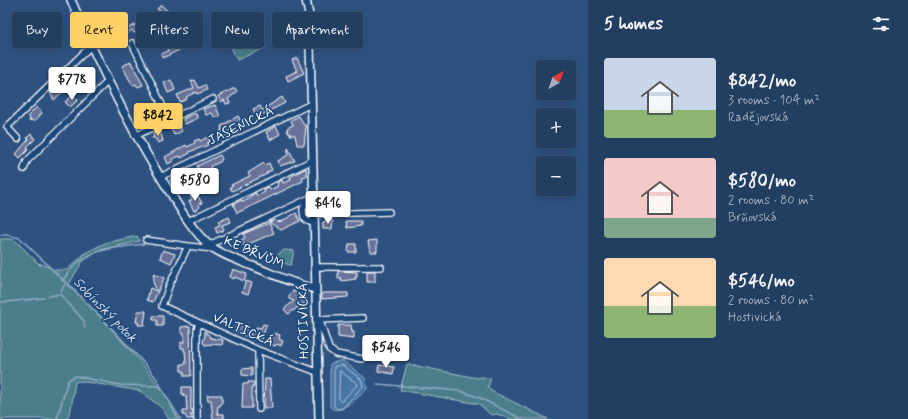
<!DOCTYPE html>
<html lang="en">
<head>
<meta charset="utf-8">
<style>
  body { margin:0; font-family:Mynerve,sans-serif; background:#2e4969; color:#f1f3f6; height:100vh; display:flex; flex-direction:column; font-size:15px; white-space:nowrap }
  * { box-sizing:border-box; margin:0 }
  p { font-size:13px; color:#a2aebd }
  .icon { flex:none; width:22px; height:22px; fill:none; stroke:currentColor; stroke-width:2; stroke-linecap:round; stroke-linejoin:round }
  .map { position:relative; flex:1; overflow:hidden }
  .panel { display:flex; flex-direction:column; background:#223e60; width:320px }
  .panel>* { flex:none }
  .hud { position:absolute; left:12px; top:12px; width:380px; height:36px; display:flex; gap:8px }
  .needle { width:26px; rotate:40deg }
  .buttons { position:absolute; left:536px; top:60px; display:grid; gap:8px }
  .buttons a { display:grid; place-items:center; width:40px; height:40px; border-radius:4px; background:#223e60; box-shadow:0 2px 10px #0003,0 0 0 1px #3f5775; font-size:20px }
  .price { position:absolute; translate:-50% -34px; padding:0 9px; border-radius:4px; background:#fff; color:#222; font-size:13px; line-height:26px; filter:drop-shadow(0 1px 2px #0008) }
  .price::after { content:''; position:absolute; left:50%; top:24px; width:12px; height:9px; margin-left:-6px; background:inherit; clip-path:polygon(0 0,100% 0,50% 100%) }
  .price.selected { background:#ffd166; color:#111 }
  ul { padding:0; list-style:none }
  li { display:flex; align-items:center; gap:12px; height:100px; padding:0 16px }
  li span { display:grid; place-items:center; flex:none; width:112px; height:80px; border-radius:4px; color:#555 }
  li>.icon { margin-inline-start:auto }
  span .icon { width:48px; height:48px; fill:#fffc; stroke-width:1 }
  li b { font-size:17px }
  h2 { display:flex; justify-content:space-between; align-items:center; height:48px; padding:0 16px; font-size:17px }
  .tag { padding:0 14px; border-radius:4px; background:#223e60; box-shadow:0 2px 10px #0003,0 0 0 1px #3f5775; font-size:14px; line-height:36px }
  .tag.selected { background:#ffd166; color:#111 }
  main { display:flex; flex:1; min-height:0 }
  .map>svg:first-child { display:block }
</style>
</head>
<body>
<main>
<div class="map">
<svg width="588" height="419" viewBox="0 0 588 419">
  <rect width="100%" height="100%" fill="#2e5280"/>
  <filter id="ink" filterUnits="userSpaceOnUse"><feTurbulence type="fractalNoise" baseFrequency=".025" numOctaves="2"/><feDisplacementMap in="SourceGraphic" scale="8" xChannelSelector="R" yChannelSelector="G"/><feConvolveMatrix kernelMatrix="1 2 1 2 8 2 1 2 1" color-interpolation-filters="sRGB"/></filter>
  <g filter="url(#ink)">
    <path fill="#4c7e8a" stroke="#a6bec4" d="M 259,34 L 265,48 L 237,60 L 231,47 L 243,41 L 244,44 L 250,42 L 248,39 Z
      M 137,236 L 140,241 L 100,250 L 82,262 L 69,284 C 110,328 150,367 181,419 L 169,419 L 162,408 L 140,391 L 80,381 L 75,382 L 71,409 L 67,419 L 0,419 L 0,239 L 12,239 L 16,241 L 41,266 L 39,263 L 55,270 L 67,270 L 85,253 L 105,243 Z
      M 284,250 L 294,251 L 291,265 L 274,261 L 276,256 Z
      M 407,364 L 477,378 L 482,377 L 491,378 L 488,387 L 491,391 L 548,419 L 511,419 L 497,414 L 491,415 L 479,404 L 400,390 Z"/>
    <path fill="#4774a2" stroke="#91acc7" d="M 342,360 L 365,378 L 367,389 C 361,395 335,419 330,406 L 330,364 Z"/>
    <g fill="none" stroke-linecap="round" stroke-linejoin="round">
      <path stroke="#b5c7da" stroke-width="1" d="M 342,365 L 361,379 L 363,386 L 342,409 L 338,409 L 334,406 L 334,367 Z
        M 340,371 L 358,384 L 341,402 L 339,399 Z"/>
      <path stroke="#91acc7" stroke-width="1.5" d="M 0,235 L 7,235 L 20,238 L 100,316 L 144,363 L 157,379 L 178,419
        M 62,281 C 67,275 71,269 76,264 C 94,248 121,247 144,244
        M 60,294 L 84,321 L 85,328
        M 49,296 L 60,294 L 65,284
        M 0,302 L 6,302 L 44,298
        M 377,384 L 460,391 L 478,397 L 522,419
        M 57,419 L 68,380 L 76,376 L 120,385 L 160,386"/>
    </g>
    <path fill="#697298" stroke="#fff" d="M 161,5 L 169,12 L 161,22 L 157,19 L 162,13 L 157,9 Z
      M 174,22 L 179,31 L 170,36 L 167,30 L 171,27 L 169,24 Z
      M 137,24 L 138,26 L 136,28 L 138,31 L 134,33 L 132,30 L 116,41 L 112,35 L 123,28 L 124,30 Z
      M 170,42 L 172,47 L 180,43 L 183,48 L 163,58 L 161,54 L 168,51 L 165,44 Z
      M 297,58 L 304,73 L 288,81 L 286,76 L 297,71 L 292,60 Z
      M 131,62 L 143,85 L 138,87 L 136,84 L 133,86 L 122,66 Z
      M 171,80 L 175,90 L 168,93 L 164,83 Z
      M 195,80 L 199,88 L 205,85 L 207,90 L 197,94 L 196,92 L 186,97 L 187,99 L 180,102 L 177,95 L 194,88 L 191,81 Z
      M 61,82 L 66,88 L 54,100 L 50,93 Z
      M 235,88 L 237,92 L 228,99 L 230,103 L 226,104 L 224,100 L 221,102 L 218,96 Z
      M 73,95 L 78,100 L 70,107 L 65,102 Z
      M 282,97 L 285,103 L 257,117 L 253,109 L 260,106 L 262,110 Z
      M 215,105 L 220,116 L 215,118 L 212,113 L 206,115 L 203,109 Z
      M 37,107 L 42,113 L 34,122 L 32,120 L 29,121 L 30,118 L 28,116 Z
      M 193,114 L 196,114 L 198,118 L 185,124 L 183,119 Z
      M 238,116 L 240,120 L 246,118 L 249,124 L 243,127 L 240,125 L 230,130 L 232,133 L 223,138 L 220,131 L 222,130 L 221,126 Z
      M 299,116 L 304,125 L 306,125 L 304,145 L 297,145 L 295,135 L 290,135 L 290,133 L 288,133 L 287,128 L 293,125 L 291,120 Z
      M 175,122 L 178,128 L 180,127 L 182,131 L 174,135 L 169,125 Z
      M 276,126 L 280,134 L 270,140 L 266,132 Z
      M 160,130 L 163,141 L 158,143 L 155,138 L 152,138 L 154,136 L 153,134 Z
      M 31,134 L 35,139 L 27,147 L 28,148 L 27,151 L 20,158 L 16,154 L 29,139 L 27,138 Z
      M 208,137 L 210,142 L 207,143 L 208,145 L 189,152 L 190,153 L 181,158 L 180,156 L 172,159 L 173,161 L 168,164 L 165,157 L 186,145 L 187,147 L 195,143 L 194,141 L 199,139 L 200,141 Z
      M 288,148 L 295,161 L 280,166 L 278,161 L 288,155 Z
      M 220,155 L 222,159 L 220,162 L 210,166 L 211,168 L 200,172 L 197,166 Z
      M 264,163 L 265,165 L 269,163 L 272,170 L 266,173 L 267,174 L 232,191 L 230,187 L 232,186 L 231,185 L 250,176 L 248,173 Z
      M 306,168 L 307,176 L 302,177 L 303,181 L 237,213 L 233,204 L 242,200 L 243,202 L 251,198 L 250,196 L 256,193 L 257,196 L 265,192 L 264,189 L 269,187 L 270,190 L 278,186 L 277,183 L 282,180 L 283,183 L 291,180 L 290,177 Z
      M 186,170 L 188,175 L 186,176 L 187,178 L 174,185 L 170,180 Z
      M 196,193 L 202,203 L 199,204 L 200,207 L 194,211 L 189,201 L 192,200 L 190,196 Z
      M 328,195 L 329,207 L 322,207 L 322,200 L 319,200 L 319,196 Z
      M 296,213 L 300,221 L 281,230 L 269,222 L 275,220 L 277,222 L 282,221 Z
      M 229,217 L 231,222 L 222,225 L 224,230 L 217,233 L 215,227 L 220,225 L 218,222 Z
      M 330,220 L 333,221 L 332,229 L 323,229 L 323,222 Z
      M 346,221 L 361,221 L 361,226 L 347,228 Z
      M 269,223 L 274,233 L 244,246 L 241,240 L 245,238 L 243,234 Z
      M 377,240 L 377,252 L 370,252 L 368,241 Z
      M 349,244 L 356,244 L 356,252 L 348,252 Z
      M 163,250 L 175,254 L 171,263 L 160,258 Z
      M 233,269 L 247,274 L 244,281 L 235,277 L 234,279 L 230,277 Z
      M 338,271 L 357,272 L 357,277 L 355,277 L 356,279 L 341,281 L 341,278 L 338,278 Z
      M 367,271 L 375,271 L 375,282 L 367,282 Z
      M 153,274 L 164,278 L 153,302 L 147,300 L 150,288 L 157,291 L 153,282 L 154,278 Z
      M 246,281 L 252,283 L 248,294 L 242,292 Z
      M 293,291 L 300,294 L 306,302 L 288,314 L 284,309 L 294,301 L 289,299 L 289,295 Z
      M 322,293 L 348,293 L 348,297 L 322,299 Z
      M 138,311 L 146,311 L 144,325 L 138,325 L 138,322 L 136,322 Z
      M 153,316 L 163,316 L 163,326 L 157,326 L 157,320 L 153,320 Z
      M 237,324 L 255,331 L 256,327 L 261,328 L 263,324 L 267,325 L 261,339 L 247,334 L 246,336 L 234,331 Z
      M 338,325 L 351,325 L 352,332 L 354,332 L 354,339 L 338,337 Z
      M 190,326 L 191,376 L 184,376 L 184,371 L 181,371 L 181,364 L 186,364 L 185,351 L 184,351 L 184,348 L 181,348 L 181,342 L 184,342 L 184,333 L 181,333 L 181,327 Z
      M 205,331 L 211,338 L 223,340 L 222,345 L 211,344 L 205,345 L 203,342 L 205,336 Z
      M 274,333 L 280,335 L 279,339 L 283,341 L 281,346 L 277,344 L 275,346 L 270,344 L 271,341 L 269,341 Z
      M 379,365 L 394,367 L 393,374 L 378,371 Z
      M 252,368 L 252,376 L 242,375 L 242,369 Z
      M 265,379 L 270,379 L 272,408 L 264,408 Z
      M 248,382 L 254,382 L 254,387 L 252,387 L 252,408 L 242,408 L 243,384 L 248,384 Z
      M 182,387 L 191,387 L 191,410 L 193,410 L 193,415 L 190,415 L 193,419 L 187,419 L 185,415 L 183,415 L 183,411 L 187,411 L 186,396 L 184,396 L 184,394 L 182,394 Z
      M 207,395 L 222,395 L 222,402 L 220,406 L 218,406 L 217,414 L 224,414 L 224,418 L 213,419 L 211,400 L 208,400 Z"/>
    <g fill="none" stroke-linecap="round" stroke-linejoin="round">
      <g stroke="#fff" stroke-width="8">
        <path id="minor" d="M 132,43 L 169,119
          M 135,136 L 213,99
          M 18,139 L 7,127 L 91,46
          M 24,169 L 27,161 L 107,82
          M 160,177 L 311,104
          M 314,200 L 307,203 L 303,208 C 303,218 304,221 314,223
          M 314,214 L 389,212
          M 188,221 L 313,160
          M 146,240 L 188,246
          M 209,245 L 314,196
          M 213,249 L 188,246 L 169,286 L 162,306 L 258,350 L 317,372
          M 314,267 L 381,267
          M 318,320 L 363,318
          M 320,321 L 329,349 L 336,354 L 362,359
          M 258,350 L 259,409
          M 197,419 L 197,330 L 199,323"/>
      </g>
      <g stroke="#fff" stroke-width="10">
        <path id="tertiary" d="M 71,0 C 100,67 131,132 171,194 C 182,212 193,231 209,245 C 221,255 240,261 255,267 C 275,275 294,284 315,289
          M 306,0 L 309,15 L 310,45 L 319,419"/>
      </g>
      <use href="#minor" stroke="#1f4a7a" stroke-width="5.5"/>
      <use href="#tertiary" stroke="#1f4a7a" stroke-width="7"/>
    </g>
  </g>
  <g text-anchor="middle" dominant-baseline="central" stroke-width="3.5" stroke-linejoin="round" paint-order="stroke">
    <g font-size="13" fill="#fff" stroke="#1f4a7a">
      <text transform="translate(241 126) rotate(-26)">JASENICKÁ</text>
      <text transform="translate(254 253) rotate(23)">KE BŘVŮM</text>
      <text transform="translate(304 321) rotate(-91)">HOSTIVICKÁ</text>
      <text transform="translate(243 330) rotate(24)">VALTICKÁ</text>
    </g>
    <g font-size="14" font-style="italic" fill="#d1dce8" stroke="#1f4a7a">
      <text transform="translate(105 310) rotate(46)">Sobínský potok</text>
    </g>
  </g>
</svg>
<div class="buttons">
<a><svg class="needle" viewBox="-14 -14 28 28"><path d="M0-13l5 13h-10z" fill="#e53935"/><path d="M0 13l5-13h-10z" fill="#a2aebd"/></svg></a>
<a>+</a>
<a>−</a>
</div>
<b class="price" style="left:72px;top:101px">$778</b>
<b class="price selected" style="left:158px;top:137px">$842</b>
<b class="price" style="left:195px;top:202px">$580</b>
<b class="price" style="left:328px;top:225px">$416</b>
<b class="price" style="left:386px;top:369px">$546</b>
<div class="hud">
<a class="tag">Buy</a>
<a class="tag selected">Rent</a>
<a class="tag">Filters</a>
<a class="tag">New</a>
<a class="tag">Apartment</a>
</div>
</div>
<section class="panel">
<h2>5 homes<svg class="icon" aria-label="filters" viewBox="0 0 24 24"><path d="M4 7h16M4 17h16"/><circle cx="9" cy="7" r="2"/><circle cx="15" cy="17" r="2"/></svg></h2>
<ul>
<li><span style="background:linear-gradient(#c9d6e8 65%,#8fb573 0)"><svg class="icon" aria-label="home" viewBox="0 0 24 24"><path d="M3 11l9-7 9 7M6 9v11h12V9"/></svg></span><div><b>$842/mo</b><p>3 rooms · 104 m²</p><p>Radějovská</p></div></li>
<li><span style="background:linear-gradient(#f6c9c9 75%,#7fa58c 0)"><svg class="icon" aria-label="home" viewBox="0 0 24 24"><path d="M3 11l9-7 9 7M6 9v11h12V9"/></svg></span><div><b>$580/mo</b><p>2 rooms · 80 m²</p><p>Brňovská</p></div></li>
<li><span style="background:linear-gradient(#ffd9b3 60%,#8fb573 0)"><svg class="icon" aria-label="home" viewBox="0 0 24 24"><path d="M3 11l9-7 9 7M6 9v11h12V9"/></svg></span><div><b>$546/mo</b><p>2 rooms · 80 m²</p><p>Hostivická</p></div></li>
</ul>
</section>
</main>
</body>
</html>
